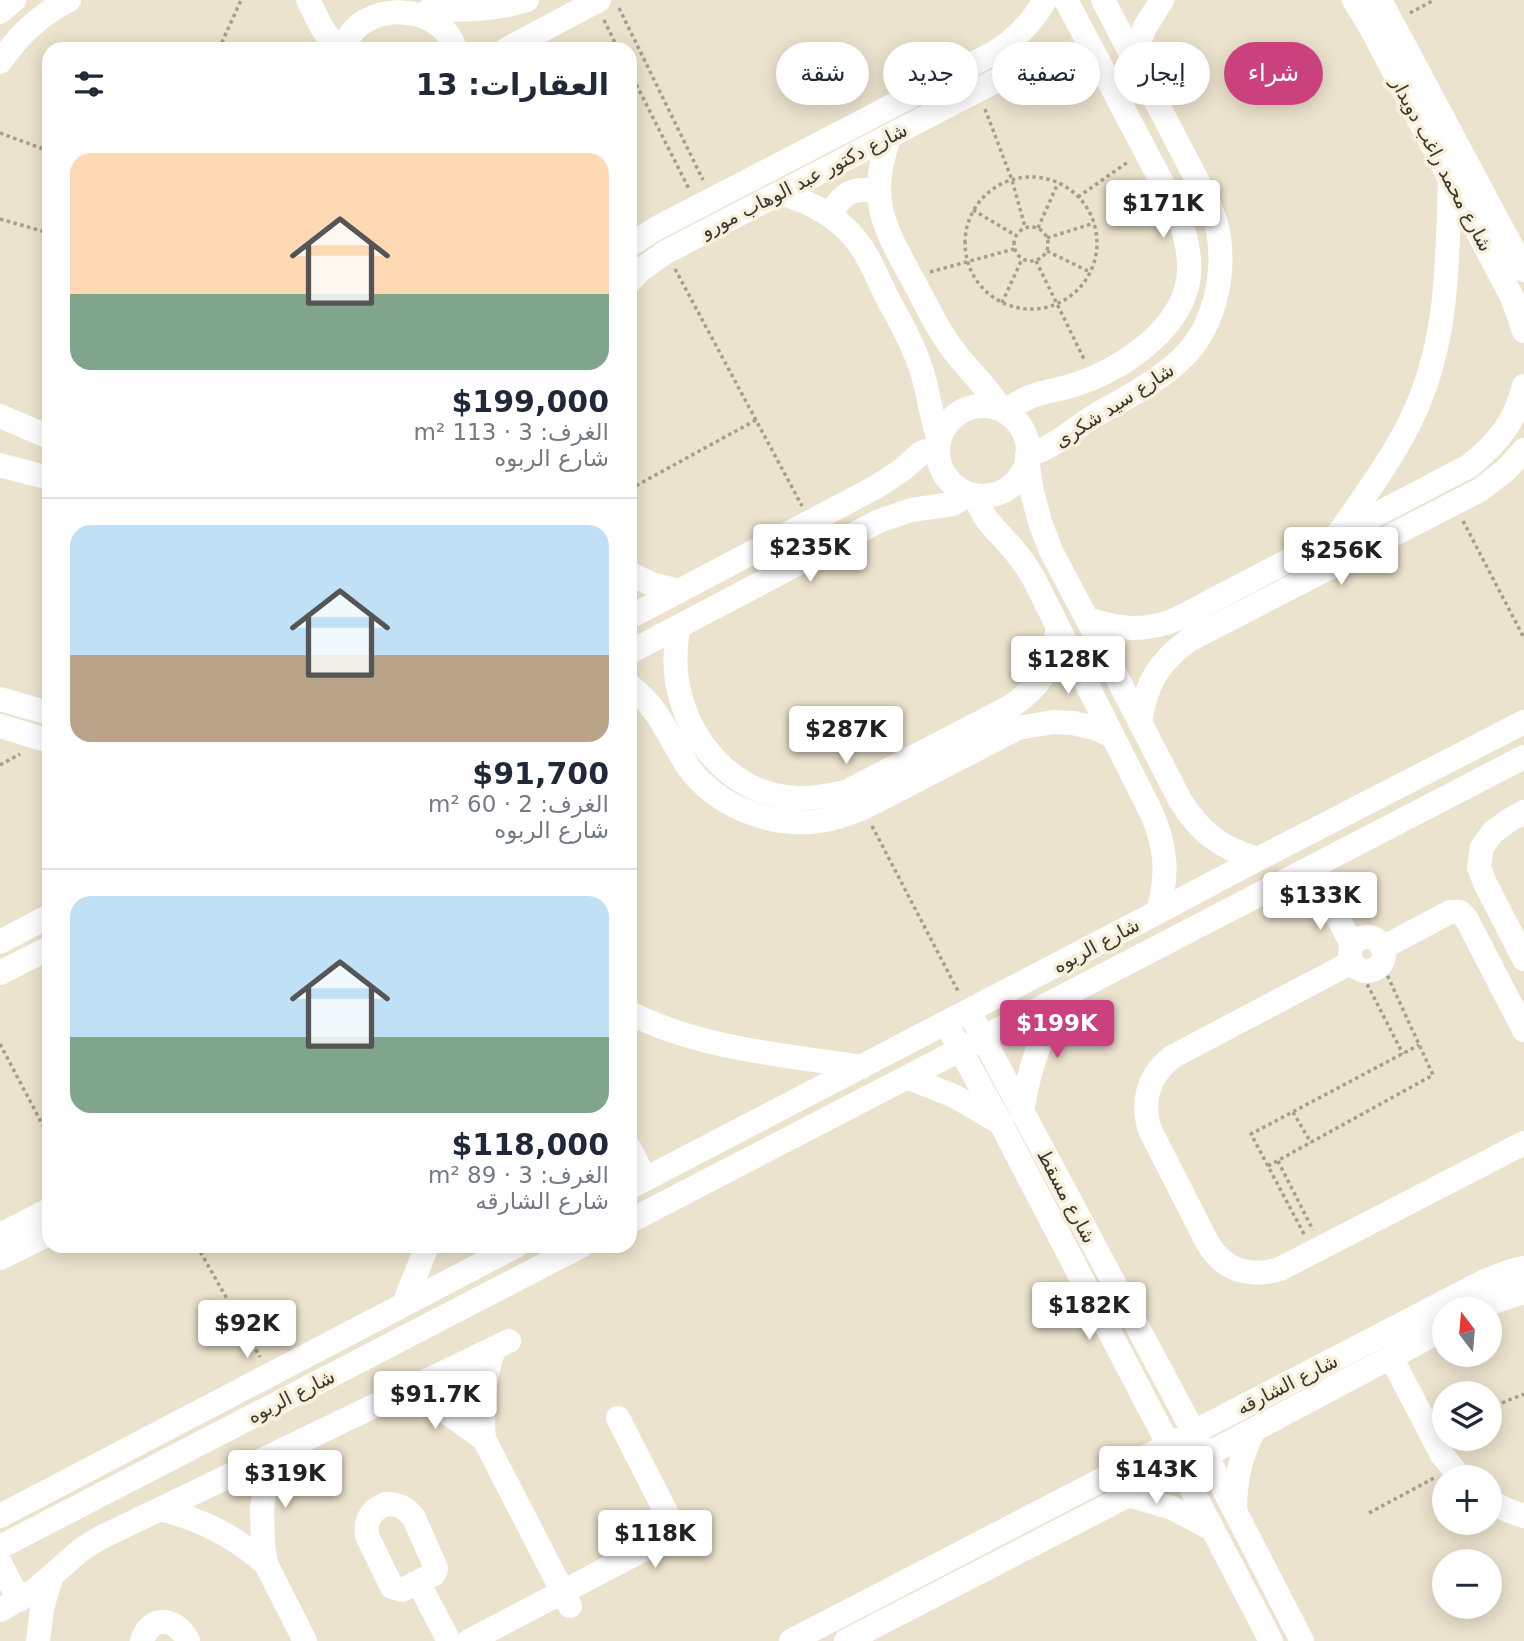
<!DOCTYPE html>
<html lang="ar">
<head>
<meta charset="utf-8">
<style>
  body { margin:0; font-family:"DejaVu Sans",Cairo,sans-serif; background:#f6f6f7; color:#1f2937; direction:rtl; height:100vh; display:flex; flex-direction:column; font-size:26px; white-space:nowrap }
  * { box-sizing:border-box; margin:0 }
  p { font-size:23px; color:#747a83 }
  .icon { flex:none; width:38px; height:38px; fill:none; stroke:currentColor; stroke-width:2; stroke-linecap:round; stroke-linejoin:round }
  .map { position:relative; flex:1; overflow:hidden; direction:ltr }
  .side { position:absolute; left:42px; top:42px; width:595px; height:1211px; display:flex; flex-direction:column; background:#fff; border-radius:21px; box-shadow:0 4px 18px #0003; direction:rtl }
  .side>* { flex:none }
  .hud { position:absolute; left:658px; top:42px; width:665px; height:63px; direction:rtl; display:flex; gap:14px }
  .needle { width:46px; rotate:344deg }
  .fabs { position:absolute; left:1432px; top:1297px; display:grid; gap:14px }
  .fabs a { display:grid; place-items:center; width:70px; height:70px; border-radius:50%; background:#fff; box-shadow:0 4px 18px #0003; font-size:35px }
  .price { position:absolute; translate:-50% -60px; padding:0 16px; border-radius:7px; background:#fff; color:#222; font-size:23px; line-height:46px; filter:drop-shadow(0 2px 4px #0008) }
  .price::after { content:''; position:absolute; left:50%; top:42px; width:21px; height:16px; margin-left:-10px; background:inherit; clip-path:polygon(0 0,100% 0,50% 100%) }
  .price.active { background:#ca417d; color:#fff }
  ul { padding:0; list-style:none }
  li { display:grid; align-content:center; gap:14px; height:371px; padding:0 28px }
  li+li { border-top:2px solid #e0e1e3 }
  li span { display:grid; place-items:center; height:217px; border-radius:21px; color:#555 }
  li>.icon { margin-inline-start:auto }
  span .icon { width:126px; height:126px; fill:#fffc; stroke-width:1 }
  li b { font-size:30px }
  h2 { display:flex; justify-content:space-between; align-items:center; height:84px; padding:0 28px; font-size:30px }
  .chip { padding:0 24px; border-radius:32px; background:#fff; box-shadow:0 4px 18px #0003; font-size:24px; line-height:63px }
  .chip.active { background:#ca417d; color:#fff }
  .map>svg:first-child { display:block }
</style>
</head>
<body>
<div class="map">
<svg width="1524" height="1641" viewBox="0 0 1524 1641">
  <rect width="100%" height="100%" fill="#ece3ce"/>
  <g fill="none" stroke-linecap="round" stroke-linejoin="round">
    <path stroke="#a59e8e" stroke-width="3.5" stroke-dasharray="3.5 3.5" stroke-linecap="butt" d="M 619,8 L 703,180
      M 1410,13 L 1434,0
      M 604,20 L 618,49
      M 219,49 L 241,0
      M 630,72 L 689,189
      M 985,109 L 1012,180 L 1025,227
      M 0,133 L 49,151
      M965 243a66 66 0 1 1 132 0a66 66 0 1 1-132 0Z
      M 1078,197 L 1128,162
      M 973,210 L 1015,235
      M 0,219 L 49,233
      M1014 244a17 17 0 1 1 34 0a17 17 0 1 1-34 0Z
      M 1038,228 L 1058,183
      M 1047,238 L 1094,223
      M 1047,251 L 1090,272
      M 1036,261 L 1084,359
      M 675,269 L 802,506
      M 930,272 L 1014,249
      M 1002,303 L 1022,259
      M 630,489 L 756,420
      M 1463,521 L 1524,638
      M 0,765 L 20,754
      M 872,826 L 959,993
      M 1364,978 L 1403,1054
      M 0,1044 L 49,1137
      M 1293,1112 L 1311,1143
      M 1278,1161 L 1313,1230
      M 1268,1166 L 1433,1075 L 1384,968
      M 1304,1234 L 1251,1134 L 1419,1045
      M 197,1246 L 260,1357
      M 1489,1408 L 1524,1394
      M 1369,1513 L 1436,1477"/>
    <path stroke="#fff" stroke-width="24" d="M 308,0 L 322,28 L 337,49
      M 1354,0 L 1371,28 L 1513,299 L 1524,331
      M 1380,0 L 1524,270
      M 430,9 C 463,11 495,10 527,0
      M 0,12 L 14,0
      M 344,49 C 356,0 441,0 455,49
      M 507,49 L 599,0
      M 1133,58 L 1145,27 L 1162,0
      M 0,62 C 18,36 41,14 69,0
      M 890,136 C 866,199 884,227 914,282 C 926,304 936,327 951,347 C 967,370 987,385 1001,410
      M 780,193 C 811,202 841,218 860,245 C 872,262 880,284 890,303 C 901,323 913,344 920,366 C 929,390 930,415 939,439
      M 831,216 C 840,193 854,186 878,192
      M 630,245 L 655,229 L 994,53 C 1016,39 1032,23 1045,0
      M 630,281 L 639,271 L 666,252 L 1005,76 C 1041,63 1067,62 1104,72
      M938 451a45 45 0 1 1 90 0a45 45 0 1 1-90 0Z
      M 1005,412 C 1031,391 1045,394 1074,385 C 1118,371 1172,336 1186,290 C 1194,264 1186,235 1177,211 L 1066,0
      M 0,416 L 49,437
      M 1027,455 C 1055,448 1072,429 1096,415 C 1124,399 1153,384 1177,363 C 1214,331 1226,277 1218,231 C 1216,221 1211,210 1208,201 L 1103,0
      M 1027,460 L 1032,492 L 1040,522 L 1051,551 L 1087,619 L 1180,800 C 1200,833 1221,848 1258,859
      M 0,465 L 49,478
      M 975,495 C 984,523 996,528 1013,549 C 1021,558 1027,567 1033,577 L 1152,814 C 1167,849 1168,875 1158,912
      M 1339,533 C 1364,496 1391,461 1411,420 C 1449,342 1447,263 1450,179
      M 630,574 L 654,585 L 680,591
      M 630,617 L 876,487 L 902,470 L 921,453 L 938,447
      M 1087,619 C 1120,630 1145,632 1177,619 L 1469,466 C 1498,443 1515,422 1524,386
      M 678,627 C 676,645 674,663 677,681 C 687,741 733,796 798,798 C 814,799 830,795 846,792 L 1010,707 C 1043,685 1053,664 1058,626
      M 630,652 L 879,521 L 911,510 L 953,504 L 969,494
      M 630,686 C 661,710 668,737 689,768 C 716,805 766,825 811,822 C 829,821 846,815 863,808 L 1018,728 L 1053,722 L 1073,723 L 1094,728 L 1113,736
      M 0,699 L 49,713
      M 1140,723 C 1146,684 1157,663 1189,640 L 1480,490 L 1506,470 L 1524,450
      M 0,726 L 49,741
      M 1524,812 L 1511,819 L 1493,832 L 1482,847 L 1479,867 L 1485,883 L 1524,959
      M 1312,867 L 1352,945
      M1350 954a17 17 0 1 1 34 0a17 17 0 1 1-34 0Z
      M 0,942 L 49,916
      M 1382,948 L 1450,912 L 1460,912 L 1466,918 L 1524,1030
      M 1352,962 L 1172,1057 C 1148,1076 1141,1102 1150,1130 L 1207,1242 C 1224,1271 1249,1278 1280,1269 L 1524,1143
      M 0,973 L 49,948
      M 630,1013 C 701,1049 785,1055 862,1067
      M 975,1023 L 1206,1455 L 1302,1641
      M 953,1036 L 1001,1124 L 1271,1641
      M 907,1077 L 956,1097 L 997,1121
      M 1022,1113 C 1029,1067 1040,1038 1062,997
      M 630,1149 L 645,1179
      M 630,1187 L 1158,912 L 1258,859 L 1524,722
      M 630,1221 L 1524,757
      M 0,1235 L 49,1210
      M 0,1258 L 49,1234
      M 404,1304 L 427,1246
      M 1480,1309 L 1493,1302 L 1524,1292
      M 494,1348 C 484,1379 481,1407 484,1439 L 570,1606
      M 1391,1357 L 1442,1455 L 1460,1477
      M 404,1391 L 446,1412 L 484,1439
      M 277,1453 L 265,1489 L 262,1508 L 263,1545 L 266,1564 L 305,1641
      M 1129,1495 L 1172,1508 L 1212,1529
      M 1489,1501 L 1509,1511 L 1524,1516
      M 386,1504 C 399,1504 406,1508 414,1518 L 436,1568 L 434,1574 L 402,1590 L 392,1587 L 367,1536 C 365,1520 371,1510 386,1504 Z
      M 160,1509 C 202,1520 233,1535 266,1564
      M 1235,1511 C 1235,1479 1240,1458 1254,1430
      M 0,1516 L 516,1246
      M 0,1547 L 581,1246
      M 0,1563 L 19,1600
      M 418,1582 L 449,1641
      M 0,1610 L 35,1590 L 82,1549 L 100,1538 L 509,1341
      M 38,1641 L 42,1608 L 51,1578
      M 142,1641 C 151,1613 177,1618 188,1641
      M 469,1641 L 673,1534 L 673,1526 L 618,1418
      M 791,1641 L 1485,1281 L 1511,1271 L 1524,1268
      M 846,1641 L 1206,1455 L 1444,1329"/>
  </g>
  <g text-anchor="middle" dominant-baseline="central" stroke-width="7" stroke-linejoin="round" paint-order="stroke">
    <g font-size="19" fill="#3b372f" stroke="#f9f0db">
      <text transform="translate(1442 164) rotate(62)">شارع محمد راغب دويدار</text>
      <text transform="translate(804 180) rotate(-27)">شارع دكتور عبد الوهاب مورو</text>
      <text transform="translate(1114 405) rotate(-33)">شارع سيد شكرى</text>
      <text transform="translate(1096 945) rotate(-28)">شارع الربوه</text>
      <text transform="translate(1067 1196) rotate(62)">شارع مسقط</text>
      <text transform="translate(1287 1384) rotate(-27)">شارع الشارقه</text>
      <text transform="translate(291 1396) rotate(-27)">شارع الربوه</text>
    </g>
  </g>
</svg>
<div class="fabs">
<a><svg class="needle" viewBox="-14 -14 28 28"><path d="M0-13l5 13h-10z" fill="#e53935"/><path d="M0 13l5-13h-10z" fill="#747a83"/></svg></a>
<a><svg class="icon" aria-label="layers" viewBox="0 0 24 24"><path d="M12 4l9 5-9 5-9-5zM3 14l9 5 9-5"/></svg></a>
<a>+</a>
<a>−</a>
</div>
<b class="price" style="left:1163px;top:240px">$171K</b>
<b class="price" style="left:810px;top:584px">$235K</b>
<b class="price" style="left:1341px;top:587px">$256K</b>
<b class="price" style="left:1068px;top:696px">$128K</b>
<b class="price" style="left:846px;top:766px">$287K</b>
<b class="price" style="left:1320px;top:932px">$133K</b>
<b class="price active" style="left:1057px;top:1060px">$199K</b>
<b class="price" style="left:1089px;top:1342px">$182K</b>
<b class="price" style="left:247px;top:1360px">$92K</b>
<b class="price" style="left:435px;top:1431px">$91.7K</b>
<b class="price" style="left:1156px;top:1506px">$143K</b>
<b class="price" style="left:285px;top:1510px">$319K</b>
<b class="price" style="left:655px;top:1570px">$118K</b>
<div class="hud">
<a class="chip active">شراء</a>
<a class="chip">إيجار</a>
<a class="chip">تصفية</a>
<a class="chip">جديد</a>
<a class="chip">شقة</a>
</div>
<section class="side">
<h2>العقارات: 13<svg class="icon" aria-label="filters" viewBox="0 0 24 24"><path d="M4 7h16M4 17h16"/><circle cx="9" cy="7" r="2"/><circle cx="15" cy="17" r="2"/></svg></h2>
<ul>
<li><span style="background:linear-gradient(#ffd9b3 65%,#7fa58c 0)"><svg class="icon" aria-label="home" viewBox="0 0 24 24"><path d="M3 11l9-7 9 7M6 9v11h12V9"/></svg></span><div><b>$199,000</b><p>الغرف: 3 · 113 m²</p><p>شارع الربوه</p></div></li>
<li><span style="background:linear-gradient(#bfe0f5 60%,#b9a48a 0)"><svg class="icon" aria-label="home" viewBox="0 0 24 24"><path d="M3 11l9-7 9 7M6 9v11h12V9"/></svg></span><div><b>$91,700</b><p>الغرف: 2 · 60 m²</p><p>شارع الربوه</p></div></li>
<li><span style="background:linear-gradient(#bfe0f5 65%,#7fa58c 0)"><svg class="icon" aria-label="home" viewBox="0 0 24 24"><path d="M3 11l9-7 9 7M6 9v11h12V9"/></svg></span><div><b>$118,000</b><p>الغرف: 3 · 89 m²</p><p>شارع الشارقه</p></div></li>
</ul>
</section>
</div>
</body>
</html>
